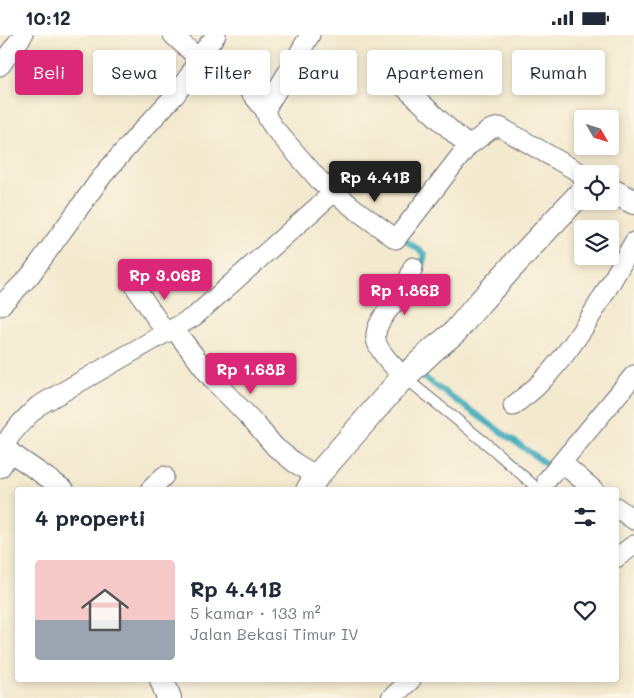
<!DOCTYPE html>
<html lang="id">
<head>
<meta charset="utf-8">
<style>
  body { margin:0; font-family:Mali,sans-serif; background:#f2f2f3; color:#1f2937; height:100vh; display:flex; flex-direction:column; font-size:19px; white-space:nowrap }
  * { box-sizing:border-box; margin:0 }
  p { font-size:16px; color:#747a83 }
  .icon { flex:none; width:28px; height:28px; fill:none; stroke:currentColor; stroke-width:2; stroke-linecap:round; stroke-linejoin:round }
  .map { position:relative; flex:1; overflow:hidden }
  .panel { position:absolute; left:15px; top:452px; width:604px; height:195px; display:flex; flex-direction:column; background:#fff; border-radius:5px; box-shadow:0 2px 8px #0003 }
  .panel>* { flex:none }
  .hud { position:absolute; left:15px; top:15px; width:605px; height:45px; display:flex; gap:10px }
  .needle { width:32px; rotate:129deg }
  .fabs { position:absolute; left:574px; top:75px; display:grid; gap:10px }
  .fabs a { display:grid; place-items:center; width:45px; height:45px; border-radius:5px; background:#fff; box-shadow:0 2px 8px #0003; font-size:25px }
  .price { position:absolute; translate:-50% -42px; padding:0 11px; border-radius:5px; background:#db2777; color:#fff; font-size:16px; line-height:32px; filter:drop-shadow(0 1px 2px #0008) }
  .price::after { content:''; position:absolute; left:50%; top:30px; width:15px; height:11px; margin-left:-8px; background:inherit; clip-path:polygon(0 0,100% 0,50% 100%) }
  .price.active { background:#222; color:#fff }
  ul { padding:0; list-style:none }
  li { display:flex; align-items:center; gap:15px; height:125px; padding:0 20px }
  li span { display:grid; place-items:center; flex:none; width:140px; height:100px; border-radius:5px; color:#555 }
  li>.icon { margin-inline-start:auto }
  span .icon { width:60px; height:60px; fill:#fffc; stroke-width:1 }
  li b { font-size:21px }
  h2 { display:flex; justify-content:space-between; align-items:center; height:60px; padding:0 20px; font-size:21px }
  .tag { padding:0 18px; border-radius:5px; background:#fff; box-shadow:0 2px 8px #0003; font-size:18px; line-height:45px }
  .tag.active { background:#db2777; color:#fff }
  .status { display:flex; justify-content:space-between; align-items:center; height:35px; padding:0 25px; background:#fff; direction:ltr }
  .status svg { height:14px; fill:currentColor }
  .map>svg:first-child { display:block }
</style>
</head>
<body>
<div class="status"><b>10:12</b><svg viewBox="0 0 49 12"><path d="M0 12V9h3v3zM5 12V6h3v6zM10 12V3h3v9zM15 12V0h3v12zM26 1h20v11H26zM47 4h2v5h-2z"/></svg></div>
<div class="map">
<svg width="634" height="663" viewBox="0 0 634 663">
  <rect width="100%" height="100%" fill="#fcf5e5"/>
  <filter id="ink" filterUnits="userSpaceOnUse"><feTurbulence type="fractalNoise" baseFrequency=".02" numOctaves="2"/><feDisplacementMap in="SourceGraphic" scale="10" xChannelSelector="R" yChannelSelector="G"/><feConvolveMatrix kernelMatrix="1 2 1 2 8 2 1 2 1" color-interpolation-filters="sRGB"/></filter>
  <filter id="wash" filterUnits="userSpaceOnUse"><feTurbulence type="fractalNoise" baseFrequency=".0096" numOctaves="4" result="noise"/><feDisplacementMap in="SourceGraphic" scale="20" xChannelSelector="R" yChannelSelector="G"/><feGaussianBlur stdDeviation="1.12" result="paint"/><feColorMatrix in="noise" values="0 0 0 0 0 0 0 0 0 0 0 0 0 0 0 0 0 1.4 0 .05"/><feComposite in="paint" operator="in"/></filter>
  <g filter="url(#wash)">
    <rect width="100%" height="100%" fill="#f3e9cf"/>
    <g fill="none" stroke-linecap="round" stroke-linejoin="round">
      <path stroke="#3daabb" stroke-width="6" d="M 401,202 L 425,219 L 418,248 L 410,259
        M 395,322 L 531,418 L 574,450"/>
    </g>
  </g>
  <g filter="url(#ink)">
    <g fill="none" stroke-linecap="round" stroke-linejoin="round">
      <g stroke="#6b686f" stroke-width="12">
        <path id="service" d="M 404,342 L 488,410 L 539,455"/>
      </g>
      <g stroke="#6b686f" stroke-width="21">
        <path id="minor" d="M 173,0 L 198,23
          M 205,15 L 218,25 L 242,47 L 265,75 L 268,84 L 274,93 L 319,145 L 355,174 L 396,204 L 468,111 L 491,94 L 500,92 L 582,139
          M 0,31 L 23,0
          M 392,41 L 468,111
          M 265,75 L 310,0
          M 136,253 L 166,298
          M 0,271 L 29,242 L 103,140 L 137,101 L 176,59 L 191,38 L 198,23 L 216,0
          M 174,294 L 213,345 L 254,387 L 275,412 L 295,428 L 317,441
          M 404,342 C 396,334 377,316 376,304 C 374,288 391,273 400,260 C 406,251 410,242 413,232
          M 513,371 C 521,364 530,358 537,351 C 578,311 605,257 634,207
          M 0,410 L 65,455
          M 4,412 C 10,397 27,382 38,371 L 195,281 L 334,157
          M 562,428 L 594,455
          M 0,433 L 11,417
          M 547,445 L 634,340
          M 150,455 L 164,441
          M 616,472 L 634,485
          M 616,523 L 634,510
          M 391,663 L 411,645"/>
      </g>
      <g stroke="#6b686f" stroke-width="26">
        <path id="tertiary" d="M 610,155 L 634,167
          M 308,455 L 317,441 L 398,348 L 433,315 L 455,297 L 480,267 L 533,209 L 582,157
          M 162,645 L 169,663"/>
      </g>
      <use href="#service" stroke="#fff" stroke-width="10"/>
      <use href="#minor" stroke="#fff" stroke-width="19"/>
      <use href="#tertiary" stroke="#fff" stroke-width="24"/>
    </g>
  </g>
</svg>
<div class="fabs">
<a><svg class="needle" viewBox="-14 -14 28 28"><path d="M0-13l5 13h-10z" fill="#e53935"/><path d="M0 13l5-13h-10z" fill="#747a83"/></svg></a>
<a><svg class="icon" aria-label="locate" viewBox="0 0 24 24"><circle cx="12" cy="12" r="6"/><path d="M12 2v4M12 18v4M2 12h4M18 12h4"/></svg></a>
<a><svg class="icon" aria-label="layers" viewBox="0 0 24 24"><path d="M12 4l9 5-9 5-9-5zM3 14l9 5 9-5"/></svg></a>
</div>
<b class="price active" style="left:375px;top:168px">Rp 4.41B</b>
<b class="price" style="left:165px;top:266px">Rp 3.06B</b>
<b class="price" style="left:405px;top:281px">Rp 1.86B</b>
<b class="price" style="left:251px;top:360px">Rp 1.68B</b>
<div class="hud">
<a class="tag active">Beli</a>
<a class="tag">Sewa</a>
<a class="tag">Filter</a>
<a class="tag">Baru</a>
<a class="tag">Apartemen</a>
<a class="tag">Rumah</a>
</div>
<section class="panel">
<h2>4 properti<svg class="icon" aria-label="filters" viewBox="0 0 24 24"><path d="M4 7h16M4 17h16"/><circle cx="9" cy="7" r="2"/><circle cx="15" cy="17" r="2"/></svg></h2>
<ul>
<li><span style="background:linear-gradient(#f6c9c9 60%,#9aa5b1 0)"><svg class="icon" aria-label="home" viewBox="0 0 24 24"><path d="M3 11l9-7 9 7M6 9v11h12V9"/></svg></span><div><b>Rp 4.41B</b><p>5 kamar · 133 m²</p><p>Jalan Bekasi Timur IV</p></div><svg class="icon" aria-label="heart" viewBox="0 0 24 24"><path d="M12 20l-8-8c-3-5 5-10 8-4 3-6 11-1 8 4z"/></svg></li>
</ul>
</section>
</div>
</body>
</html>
